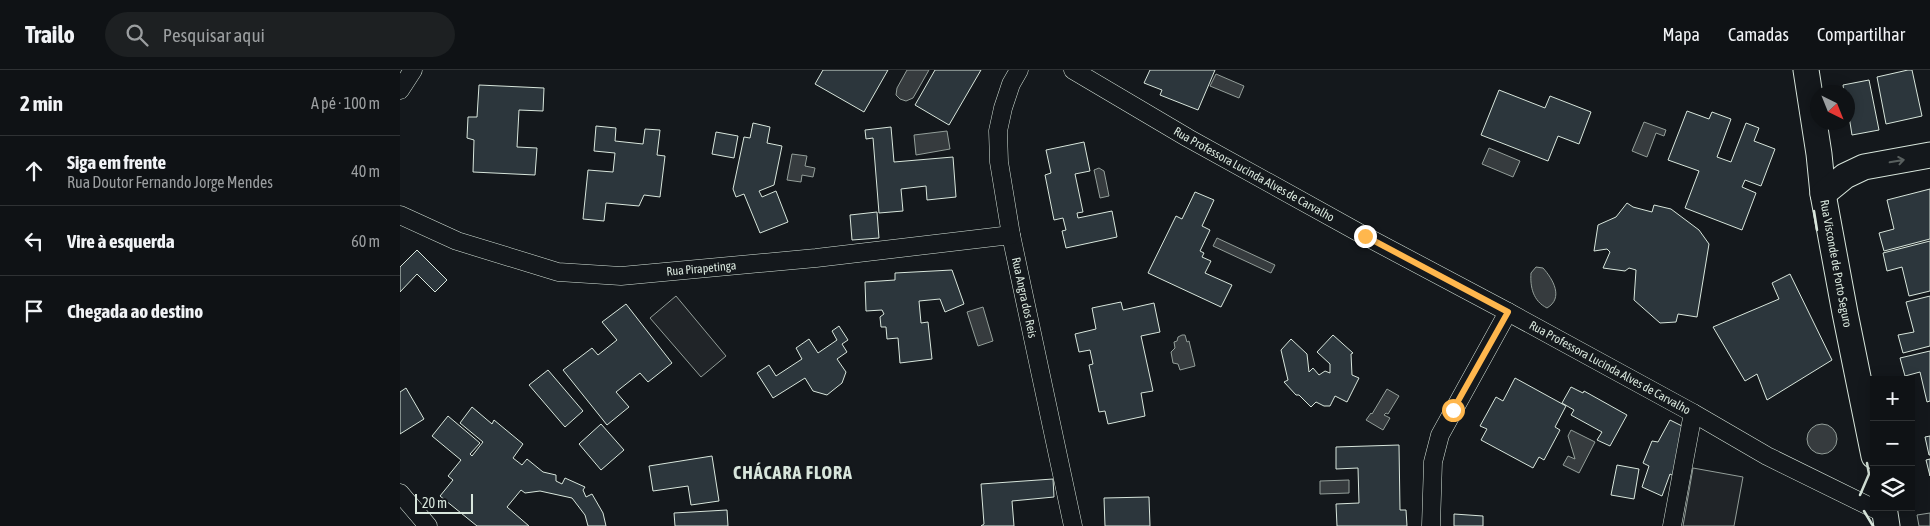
<!DOCTYPE html>
<html lang="pt">
<head>
<meta charset="utf-8">
<style>
	body { margin:0; font-family:"Asap Condensed",sans-serif; background:#1d2022; color:#f1f3f6 }
	.controls { position:absolute; right:15px; bottom:15px; display:grid; overflow:hidden; border-radius:0px; box-shadow:0 2px 12px #0003 }
	.controls button { width:45px; height:45px; display:grid; place-items:center; padding:0; border:0; border-bottom:1px solid #2f3234; background:#0f1215; color:#f1f3f6; font:25px sans-serif }
	.compass { position:absolute; left:1410px; top:15px; width:45px; height:45px; border-radius:50%; background:#0f1215; box-shadow:0 2px 12px #0003; rotate:137deg }
	.scale { position:absolute; left:15px; bottom:12px; width:58px; box-sizing:border-box; padding-left:5px; border:2px solid #d8e6dc; border-top:0; font-size:14px; line-height:18px; white-space:nowrap; color:#d8e6dc; -webkit-text-stroke:4px #14181c; paint-order:stroke }
	.stop { position:absolute; width:15px; height:15px; margin:-11px; border:4px solid #ffb74d; border-radius:50%; background:#fff }
	.stop.end { background:#ffb74d; border-color:#fff; box-shadow:0 1px 5px #0008 }
	.list { margin:0; padding:0; list-style:none }
	h2 { display:flex; justify-content:space-between; align-items:center; height:65px; margin:0; padding:0 20px; font-size:21px }
	h2 small { font-size:16px; font-weight:400; color:#9b9ea0 }
	.list li { display:grid; grid-template-columns:32px 1fr auto; gap:15px; align-items:center; box-sizing:border-box; height:70px; padding:0 20px; border-top:1px solid #2f3234 }
	.list b { display:block; font-size:19px; white-space:nowrap }
	.list p { margin:0; font-size:16px; white-space:nowrap; color:#9b9ea0 }
	.list em { font-size:16px; font-style:normal; color:#9b9ea0 }
	.icon { flex:none; width:28px; height:28px; fill:none; stroke:currentColor; stroke-width:2; stroke-linecap:round; stroke-linejoin:round }
	.map { position:relative; flex:none; width:1530px; height:456px; overflow:hidden }
	header { display:flex; align-items:center; gap:30px; box-sizing:border-box; height:70px; padding:0 25px; background:#0f1215; border-bottom:1px solid #2f3234 }
	header strong { font-size:24px }
	nav { display:flex; gap:28px; margin-inline-start:auto; font-size:18px }
	.search { width:350px; height:45px; background:#1d2022; display:flex; align-items:center; gap:12px; box-sizing:border-box; padding:0 18px; border-radius:28px; color:#9b9ea0; font-size:19px }
	main { display:flex }
	aside { flex:1; background:#0f1215 }
	.map>svg:first-child { display:block }
	.green { fill:#202428; stroke:#939e99 }
	.water { fill:#363b3e; stroke:#939e99 }
	.building { fill:#2c363c; stroke:#d8e6dc }
	.lines { fill:none; stroke-linecap:round; stroke-linejoin:round }
	.street-casing { stroke:#d8e6dc; stroke-width:19 }
	.secondary-casing { stroke:#d8e6dc; stroke-width:27 }
	.street { stroke:#14181c; stroke-width:18 }
	.secondary { stroke:#14181c; stroke-width:25 }
	.wall { stroke:#d8e6dc; stroke-width:2.5 }
	.oneway { stroke:#59605f }
	.route { stroke:#ffb74d; stroke-width:6 }
	.labels { text-anchor:middle; stroke-width:4; stroke-linejoin:round; paint-order:stroke }
	.street-label { font-size:12px; fill:#d8e6dc; stroke:#14181c }
	.district-label { font-size:18px; font-weight:bold; letter-spacing:1px; fill:#d8e6dc; stroke:#14181c }
</style>
</head>
<body>
<header>
<strong>Trailo</strong>
<div class="search"><svg class="icon" aria-label="search" viewBox="0 0 24 24"><circle cx="10" cy="10" r="6"/><path d="M15 15l6 6"/></svg>Pesquisar aqui</div>
<nav><a>Mapa</a><a>Camadas</a><a>Compartilhar</a></nav>
</header>
<main>
<aside>
<h2>2 min<small>A pé · 100 m</small></h2>
<ul class="list">
<li><svg class="icon" aria-label="ahead" viewBox="0 0 24 24"><path d="M12 20V5M6 11l6-6 6 6"/></svg><div><b>Siga em frente</b><p>Rua Doutor Fernando Jorge Mendes</p></div><em>40 m</em></li>
<li><svg class="icon" aria-label="left" viewBox="0 0 24 24"><path d="M17 20v-9H6M10 6l-5 5 5 5"/></svg><div><b>Vire à esquerda</b></div><em>60 m</em></li>
<li><svg class="icon" aria-label="arrive" viewBox="0 0 24 24"><path d="M6 21V4h12l-3 4 3 4H6"/></svg><div><b>Chegada ao destino</b></div></li>
</ul>
</aside>
<div class="map">
<svg width="1530" height="456" viewBox="0 0 1530 456">
	<rect width="100%" height="100%" fill="#14181c"/>
	<g class="green">
		<polygon points="276,226 326,286 301,307 250,248"/>
		<polygon points="1293,398 1343,407 1334,456 1283,456"/>
		<polygon points="1530,443 1530,456 1519,456 1517,445"/>
	</g>
	<g class="water">
		<polygon points="507,0 529,0 513,28 506,31 500,29 496,25 497,18"/>
		<polygon points="816,4 844,16 839,28 810,16"/>
		<polygon points="1244,52 1266,60 1264,66 1256,63 1247,87 1232,81"/>
		<polygon points="547,61 550,79 516,85 514,65"/>
		<polygon points="1089,78 1120,91 1113,107 1082,94"/>
		<polygon points="392,84 407,86 405,96 415,98 413,107 402,105 401,112 387,110"/>
		<polygon points="699,98 704,101 709,126 700,128 694,100"/>
		<polygon points="817,168 875,195 871,203 813,176"/>
		<path d="M 1136,197 L 1143,198 C 1153,209 1164,228 1147,238 C 1133,231 1130,217 1131,203 Z"/>
		<polygon points="583,237 593,271 578,276 567,242"/>
		<polygon points="782,265 785,265 787,272 789,271 795,296 780,300 778,294 773,293 771,282 775,278 774,272 777,271 778,267"/>
		<polygon points="987,319 999,326 988,344 986,343 984,345 990,348 983,360 966,350 971,343 972,344"/>
		<circle cx="1422" cy="369" r="15"/>
		<polygon points="1171,360 1195,372 1179,403 1163,395 1168,386 1175,389 1168,366"/>
		<polygon points="949,410 949,423 920,424 920,411"/>
	</g>
	<g class="building">
		<polygon points="423,0 488,0 464,42 415,14"/>
		<polygon points="535,0 581,0 549,55 515,35"/>
		<polygon points="750,0 815,0 798,40 760,25 762,20 744,13"/>
		<polygon points="1508,0 1512,0 1522,46 1486,54 1477,7"/>
		<polygon points="1469,10 1479,60 1452,65 1448,40 1448,22 1444,22 1443,15"/>
		<polygon points="79,15 144,18 143,41 119,40 117,77 137,78 135,105 73,102 74,70 67,68 68,47 77,47"/>
		<polygon points="1099,20 1145,38 1150,26 1191,42 1179,74 1158,66 1148,91 1081,65"/>
		<polygon points="1287,41 1309,49 1312,42 1331,49 1317,87 1331,92 1346,53 1359,58 1354,71 1375,79 1361,116 1345,110 1342,117 1356,123 1342,160 1285,138 1299,101 1268,90"/>
		<polygon points="353,53 370,57 367,73 382,76 374,115 359,121 362,127 376,121 388,152 360,163 344,124 336,127 333,119 344,67 350,68"/>
		<polygon points="196,56 216,58 215,71 243,74 245,59 260,60 257,85 265,86 260,127 244,125 239,136 206,133 204,151 183,149 188,100 213,102 215,83 194,81"/>
		<polygon points="491,57 494,92 553,87 556,127 527,130 526,116 501,119 503,141 479,143 473,68 466,69 465,60"/>
		<polygon points="316,62 338,66 334,88 312,84"/>
		<polygon points="684,72 690,101 675,104 683,142 677,143 678,148 712,141 717,167 666,178 662,161 666,160 663,148 654,150 645,105 651,103 646,80"/>
		<polygon points="1530,119 1530,169 1484,181 1479,163 1494,159 1487,130"/>
		<polygon points="795,122 814,130 802,156 810,160 800,181 804,183 802,187 811,191 805,203 832,215 821,237 748,203 776,146 782,149"/>
		<polygon points="1227,133 1233,137 1252,142 1254,135 1271,139 1299,160 1309,174 1297,247 1278,244 1276,252 1260,253 1234,230 1236,200 1229,198 1225,201 1203,198 1210,182 1207,179 1194,181 1198,155 1216,147"/>
		<polygon points="477,142 479,168 452,170 450,145"/>
		<polygon points="1530,171 1530,221 1509,226 1502,197 1487,201 1483,183"/>
		<polygon points="17,180 47,210 35,222 17,204 0,222 0,197"/>
		<polygon points="552,200 564,234 545,242 540,229 519,231 521,253 528,252 532,289 500,293 498,268 487,269 486,257 481,257 480,247 484,244 482,240 466,241 465,212 495,210 495,203"/>
		<polygon points="1390,204 1432,290 1367,330 1357,304 1345,311 1313,257 1379,229 1372,213"/>
		<polygon points="1530,226 1530,276 1503,283 1498,265 1514,262 1506,232"/>
		<polygon points="721,232 723,240 754,233 760,262 741,266 753,321 741,323 745,346 708,354 705,341 699,342 689,295 693,294 690,280 679,282 675,264 696,259 692,238"/>
		<polygon points="226,234 272,293 248,312 240,303 216,322 229,337 207,355 163,300 192,278 198,285 217,270 202,252"/>
		<polygon points="439,256 448,270 442,274 447,282 437,289 446,302 442,313 427,325 413,321 405,308 373,328 357,303 369,295 376,306 402,289 396,278 409,269 418,283 437,270 432,261"/>
		<polygon points="933,265 953,283 951,284 952,305 959,308 947,332 935,326 930,336 924,336 916,332 911,337 899,325 896,325 884,312 888,310 881,280 891,269 907,284 909,302 913,298 919,305 925,301 930,303 930,294 917,282"/>
		<polygon points="1530,281 1530,331 1527,332 1520,302 1505,306 1500,288"/>
		<polygon points="148,300 183,341 165,357 129,315"/>
		<polygon points="1115,308 1166,336 1155,357 1160,360 1144,390 1139,387 1133,398 1081,370 1087,359 1080,356 1096,327 1103,331"/>
		<polygon points="1171,317 1183,323 1184,321 1227,345 1210,376 1197,370 1202,362 1171,345 1174,340 1162,333"/>
		<polygon points="6,318 24,349 0,364 0,322"/>
		<polygon points="72,337 92,354 94,350 123,374 113,388 122,395 127,389 143,402 156,405 156,411 162,414 165,408 185,417 183,420 186,427 192,424 203,443 206,456 188,456 185,445 172,428 140,421 125,423 121,420 107,437 129,456 77,456 40,426 53,410 48,406 61,390 32,366 48,346 80,373 70,384 72,386 83,372 60,353"/>
		<polygon points="1270,350 1288,359 1276,407 1270,404 1262,426 1242,417 1249,396 1243,393 1252,371 1258,372"/>
		<polygon points="201,354 224,380 201,400 179,374"/>
		<polygon points="1530,366 1530,385 1529,385 1525,367"/>
		<polygon points="999,375 1000,440 1006,440 1007,456 937,456 936,434 959,433 958,398 936,399 936,377"/>
		<polygon points="312,386 319,431 291,435 288,416 253,421 249,396"/>
		<polygon points="1530,389 1530,406 1526,390"/>
		<polygon points="1217,395 1239,399 1234,429 1211,425"/>
		<polygon points="653,409 654,427 612,431 614,456 581,456 584,454 581,414"/>
		<polygon points="749,427 750,456 705,456 704,428"/>
		<polygon points="327,440 328,456 275,456 274,443"/>
		<polygon points="1054,444 1083,446 1083,456 1054,456"/>
	</g>
	<g class="lines">
		<g class="street-casing">
			<g id="street">
				<path id="s1" d="M 619,0 L 611,14 L 603,38 L 598,61 L 599,92 L 611,165 L 673,456"/>
				<path id="s2" d="M 673,0 L 788,68 L 965,166 L 1108,242 L 1293,343 L 1367,386 L 1485,444"/>
				<polyline points="0,20 13,0"/>
				<path id="s3" d="M 0,145 L 57,171 L 158,202 L 221,206 L 416,188 L 611,165"/>
				<polyline points="0,423 28,456"/>
				<polyline points="1031,456 1033,392 1040,365 1108,242"/>
				<polyline points="1272,456 1293,343"/>
			</g>
		</g>
		<g class="secondary-casing">
			<g id="secondary">
				<path id="s4" d="M 1406,0 L 1419,84 L 1423,124 L 1445,243 L 1474,386"/>
				<polyline points="1423,124 1445,106 1464,97 1530,85"/>
				<polyline points="1484,437 1487,456"/>
			</g>
		</g>
		<use href="#street" class="street"/>
		<use href="#secondary" class="secondary"/>
		<g class="wall">
			<polyline points="1414,141 1417,160"/>
			<polyline points="1460,425 1469,404 1467,393"/>
			<polyline points="1464,441 1473,456"/>
		</g>
	</g>
	<defs><path id="oneway-shaft" d="M-6 0H5M1.5-3L5.5 0L1.5 3" fill="none" stroke-width="1.6" stroke-linecap="round" stroke-linejoin="round" transform="scale(1.25)"/></defs>
	<use class="oneway" href="#oneway-shaft" transform="translate(1497 91) rotate(-10)"/>
	<g class="lines">
		<polyline class="route" points="965,166 1108,242 1053,340"/>
	</g>
	<g class="labels">
		<g class="street-label">
			<text dy="4" stroke="none"><textPath href="#s2" startOffset="209">Rua Professora Lucinda Alves de Carvalho</textPath></text>
			<text dy="4" stroke="none"><textPath href="#s4" startOffset="196">Rua Visconde de Porto Seguro</textPath></text>
			<text dy="4" stroke="none"><textPath href="#s3" startOffset="312">Rua Pirapetinga</textPath></text>
			<text dy="4" stroke="none"><textPath href="#s1" startOffset="234">Rua Angra dos Reis</textPath></text>
			<text dy="4" stroke="none"><textPath href="#s2" startOffset="614">Rua Professora Lucinda Alves de Carvalho</textPath></text>
		</g>
		<g class="district-label">
			<text x="393" y="409">CHÁCARA FLORA</text>
		</g>
	</g>
</svg>
<div class="controls">
<button>+</button>
<button>−</button>
<button><svg class="icon" aria-label="layers" viewBox="0 0 24 24"><path d="M12 4l9 5-9 5-9-5zM3 14l9 5 9-5"/></svg></button>
</div>
<svg class="compass" viewBox="-18 -18 36 36"><path d="M0-13l5 13h-10z" fill="#e53935"/><path d="M0 13l5-13h-10z" fill="#9b9ea0"/></svg>
<div class="scale">20 m</div>
<div class="stop" style="left:1053px;top:340px"></div>
<div class="stop end" style="left:965px;top:166px"></div>
</div>
</main>
</body>
</html>
